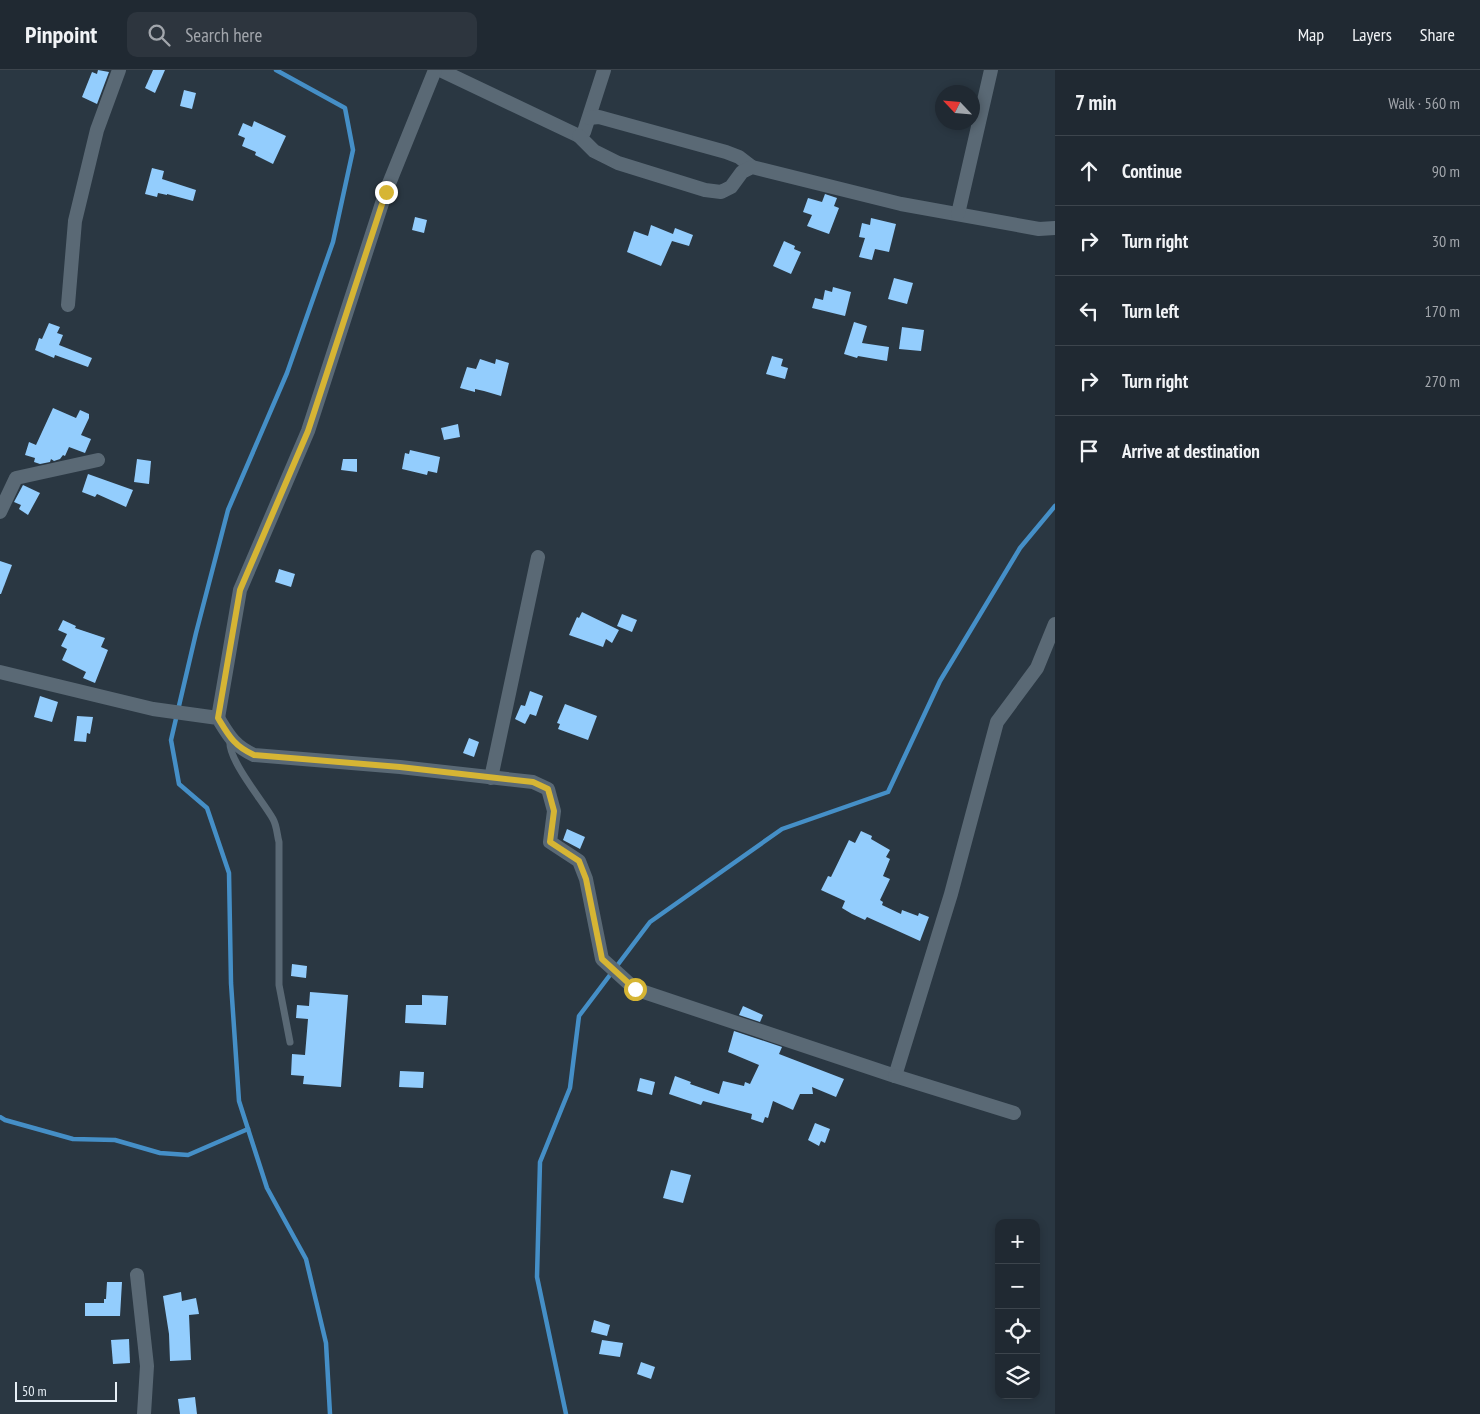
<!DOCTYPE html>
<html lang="en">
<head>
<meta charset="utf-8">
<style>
	body { margin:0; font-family:"PT Sans Narrow",sans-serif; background:#2d353e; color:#f1f3f6 }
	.controls { position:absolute; right:15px; bottom:15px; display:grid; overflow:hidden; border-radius:10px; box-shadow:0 2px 8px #0003 }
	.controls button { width:45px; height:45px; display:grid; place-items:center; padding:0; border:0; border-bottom:1px solid #3d454d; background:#202932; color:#f1f3f6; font:25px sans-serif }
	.compass { position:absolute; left:935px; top:15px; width:45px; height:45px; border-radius:50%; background:#202932; box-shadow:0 2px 8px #0003; rotate:296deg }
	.scale { position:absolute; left:15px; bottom:12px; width:102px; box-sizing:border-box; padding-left:5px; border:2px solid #e7eff6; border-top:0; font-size:14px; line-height:18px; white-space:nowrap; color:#e7eff6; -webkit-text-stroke:4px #2a3742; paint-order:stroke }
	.stop { position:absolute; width:15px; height:15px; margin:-11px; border:4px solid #d6b534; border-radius:50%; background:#fff }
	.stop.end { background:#d6b534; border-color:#fff; box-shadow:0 1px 5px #0008 }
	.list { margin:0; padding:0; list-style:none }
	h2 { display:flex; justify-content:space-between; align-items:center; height:65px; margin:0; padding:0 20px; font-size:21px }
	h2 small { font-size:16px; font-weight:400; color:#a2a6ac }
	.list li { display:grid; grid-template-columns:32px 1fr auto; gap:15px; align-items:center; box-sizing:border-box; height:70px; padding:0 20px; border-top:1px solid #3d454d }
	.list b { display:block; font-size:19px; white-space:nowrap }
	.list em { font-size:16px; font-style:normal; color:#a2a6ac }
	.icon { flex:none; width:28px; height:28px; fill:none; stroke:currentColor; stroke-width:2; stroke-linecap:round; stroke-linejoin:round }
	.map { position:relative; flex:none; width:1055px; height:1344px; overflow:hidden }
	header { display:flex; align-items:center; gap:30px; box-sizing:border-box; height:70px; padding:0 25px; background:#202932; border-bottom:1px solid #3d454d }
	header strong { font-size:24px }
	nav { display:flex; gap:28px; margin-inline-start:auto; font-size:18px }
	.search { width:350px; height:45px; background:#2d353e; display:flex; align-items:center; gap:12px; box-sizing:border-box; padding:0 18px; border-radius:10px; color:#a2a6ac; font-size:19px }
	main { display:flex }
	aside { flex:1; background:#202932 }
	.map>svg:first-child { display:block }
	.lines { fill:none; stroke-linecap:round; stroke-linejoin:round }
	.stream { stroke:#458fc7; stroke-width:4.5 }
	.building { fill:#93cdfd }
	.service { stroke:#5a6975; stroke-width:7 }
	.minor { stroke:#5a6975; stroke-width:14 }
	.route { stroke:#d6b534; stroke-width:6 }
</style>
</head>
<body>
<header>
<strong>Pinpoint</strong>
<div class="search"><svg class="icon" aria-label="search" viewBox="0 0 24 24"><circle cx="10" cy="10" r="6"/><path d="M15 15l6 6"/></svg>Search here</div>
<nav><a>Map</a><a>Layers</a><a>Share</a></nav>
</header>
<main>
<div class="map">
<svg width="1055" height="1344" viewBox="0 0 1055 1344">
	<rect width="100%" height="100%" fill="#2a3742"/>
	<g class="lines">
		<g class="stream">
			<polyline points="276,0 345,38 353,80 333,172 287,303 228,440 196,563 171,670 179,714 207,738 229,803 231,913 239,1031 267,1118 306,1189 326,1273 330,1344"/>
			<polyline points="0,1047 5,1050 73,1069 115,1070 160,1083 188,1085 248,1059"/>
			<polyline points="566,1344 537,1207 540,1092 570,1018 579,946 650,852 782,759 888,722 940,611 1020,478 1055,436"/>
		</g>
	</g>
	<g class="building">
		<polygon points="98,0 109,2 97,34 82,27 92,2 97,4"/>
		<polygon points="153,0 165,0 155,23 145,18"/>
		<polygon points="184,20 196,23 192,39 180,36"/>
		<polygon points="254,51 286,66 273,94 255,85 256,82 242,76 245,68 238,65 243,53 252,57"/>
		<polygon points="152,98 164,101 162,109 196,120 193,131 167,124 167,125 158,123 157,127 145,124"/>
		<polygon points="825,124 837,128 834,136 839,138 829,164 807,156 812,145 803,142 808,128 822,132"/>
		<polygon points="415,147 427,150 424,163 412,160"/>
		<polygon points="871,148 896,154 889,182 875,179 872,190 859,187 865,168 859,167 862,153 870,155"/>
		<polygon points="651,155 673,164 675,158 693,165 689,176 672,171 661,196 627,182 634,161 648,166"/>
		<polygon points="784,171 795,176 794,179 801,182 791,204 773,196"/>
		<polygon points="894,208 913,213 907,234 888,229"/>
		<polygon points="833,217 851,222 845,246 812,238 815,228 823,230 825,220 832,222"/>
		<polygon points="854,252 867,256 862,273 889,277 887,291 858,286 857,288 844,284"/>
		<polygon points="49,253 60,257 57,263 63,265 59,275 92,288 88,297 55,285 54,288 35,280 39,268 42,269"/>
		<polygon points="902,257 924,260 921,281 899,279"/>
		<polygon points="772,286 783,289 781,296 788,298 785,309 766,304"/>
		<polygon points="480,289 495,294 496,289 509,293 501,326 484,321 475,319 475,322 460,318 467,297 476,299"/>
		<polygon points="53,338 76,348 80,340 89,344 89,348 81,365 91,369 85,383 69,377 65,386 63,385 60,389 54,391 51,389 50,392 40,394 34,392 35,388 25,385 29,372 36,375"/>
		<polygon points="458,354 460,367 444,370 441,358"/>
		<polygon points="410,380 440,387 437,403 428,401 427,405 402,399 405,383 409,384"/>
		<polygon points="137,389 151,391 149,414 134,412"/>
		<polygon points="343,389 357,389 357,402 341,400"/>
		<polygon points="88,404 133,420 126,437 97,424 95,427 82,422"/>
		<polygon points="23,415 40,423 28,445 19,439 21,435 14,432"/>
		<polygon points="0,491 12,495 1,524 0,524"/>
		<polygon points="279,499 295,504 291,517 275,512"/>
		<polygon points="582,542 619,560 612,573 606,569 603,577 569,565 577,547 579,548"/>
		<polygon points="622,544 637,550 632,562 617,556"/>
		<polygon points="63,550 76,556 75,558 105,568 101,577 108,580 95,613 83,608 86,602 62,590 67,579 61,576 67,564 58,560"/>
		<polygon points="530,621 543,626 536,646 530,644 525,654 515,649 521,635 525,636"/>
		<polygon points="40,626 58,632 52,652 34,647"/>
		<polygon points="565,634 597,646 588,670 558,659 560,654 557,653"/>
		<polygon points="77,646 93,647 90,664 87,663 86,672 74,671"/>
		<polygon points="469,668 479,672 474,687 463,683"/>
		<polygon points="567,759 585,767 580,779 563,770"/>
		<polygon points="861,761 872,766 871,769 890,780 886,787 890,789 883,806 890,809 880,830 883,832 882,835 901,844 902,840 918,846 919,843 929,847 920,871 867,847 865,850 852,844 842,838 845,831 821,820 828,806 831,807 849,770 855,773"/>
		<polygon points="292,894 307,896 306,908 291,906"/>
		<polygon points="310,922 348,925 341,1017 303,1014 304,1006 291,1005 292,984 305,985 308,949 296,948 297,935 309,936"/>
		<polygon points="422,925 448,926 446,955 405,953 406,935 422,935"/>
		<polygon points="743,936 763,945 760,952 739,945"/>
		<polygon points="734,961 782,977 779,984 844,1009 836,1027 812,1017 813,1024 800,1024 793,1040 773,1031 768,1048 765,1047 763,1053 751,1049 752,1044 703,1031 701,1035 669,1024 675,1006 691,1012 690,1014 719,1024 723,1011 744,1016 745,1012 750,1014 759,995 728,982"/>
		<polygon points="400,1001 424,1002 423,1018 399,1017"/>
		<polygon points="640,1008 655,1012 652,1025 637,1021"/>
		<polygon points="815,1053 830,1059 825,1073 821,1071 819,1076 808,1070"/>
		<polygon points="671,1100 691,1105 683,1133 663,1128"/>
		<polygon points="107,1212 122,1212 120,1246 85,1246 85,1233 104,1233 104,1229 106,1229"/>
		<polygon points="181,1222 182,1231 196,1228 199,1244 189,1245 191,1290 170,1291 169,1264 163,1226"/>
		<polygon points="594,1250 610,1255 607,1266 591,1262"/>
		<polygon points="129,1269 130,1293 113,1294 111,1270"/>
		<polygon points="602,1270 623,1273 620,1287 599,1284"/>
		<polygon points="641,1292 655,1297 651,1309 637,1304"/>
		<polygon points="195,1327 197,1344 180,1344 178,1329"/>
	</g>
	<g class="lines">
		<path class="service" d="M 230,670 C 227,689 263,731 273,749 C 277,756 277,765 279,772 L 279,915 L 290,972"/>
		<g class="minor">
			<polyline points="440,0 579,66 584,62 604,0"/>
			<polyline points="589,48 599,47 726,82 739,87 752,97"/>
			<polyline points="579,66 594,81 618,93 705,120 721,122 731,117 742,102 752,97 901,134 1039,159 1055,158"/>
			<polyline points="958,144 991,0"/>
			<polyline points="68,235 75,151 97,60 119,0"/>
			<polyline points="0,442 16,408 98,390"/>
			<path d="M 0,602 L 153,639 L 218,648 C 229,666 234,676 254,685 L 400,697 L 533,712 L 548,719 L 554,741 L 550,772 L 579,791 L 586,809 L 602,889 L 635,919 L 895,1006 L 951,824 L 997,652 L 1037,598 L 1055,554"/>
			<polyline points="218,648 240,520 308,361 386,121 435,0"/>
			<polyline points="491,708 538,487"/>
			<polyline points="895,1006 1014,1043"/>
			<polyline points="137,1205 147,1296 144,1344"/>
		</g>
	</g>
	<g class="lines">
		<path class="route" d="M 386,122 L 308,361 L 240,520 L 218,648 C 229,666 234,676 254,685 L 400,697 L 533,712 L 548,719 L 554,741 L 550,772 L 579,791 L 586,809 L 602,889 L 635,919"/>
	</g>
</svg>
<div class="controls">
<button>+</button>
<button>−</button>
<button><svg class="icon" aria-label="locate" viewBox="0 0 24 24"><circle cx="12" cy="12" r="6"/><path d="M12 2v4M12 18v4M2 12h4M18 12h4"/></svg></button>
<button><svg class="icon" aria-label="layers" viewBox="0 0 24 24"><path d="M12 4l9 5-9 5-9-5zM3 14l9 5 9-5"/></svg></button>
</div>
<svg class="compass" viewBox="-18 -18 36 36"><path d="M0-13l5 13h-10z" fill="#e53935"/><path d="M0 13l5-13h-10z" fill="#a2a6ac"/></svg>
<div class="scale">50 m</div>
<div class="stop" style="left:635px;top:919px"></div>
<div class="stop end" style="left:386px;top:122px"></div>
</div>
<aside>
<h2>7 min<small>Walk · 560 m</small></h2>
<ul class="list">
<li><svg class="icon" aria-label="ahead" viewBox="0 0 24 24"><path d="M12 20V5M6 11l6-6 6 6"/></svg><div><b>Continue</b></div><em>90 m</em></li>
<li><svg class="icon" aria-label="right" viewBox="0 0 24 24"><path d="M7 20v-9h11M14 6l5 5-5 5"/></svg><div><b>Turn right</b></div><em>30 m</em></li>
<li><svg class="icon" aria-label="left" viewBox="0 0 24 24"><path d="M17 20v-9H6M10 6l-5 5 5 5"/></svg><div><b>Turn left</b></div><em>170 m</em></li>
<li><svg class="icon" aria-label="right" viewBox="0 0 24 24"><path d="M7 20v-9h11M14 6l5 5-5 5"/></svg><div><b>Turn right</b></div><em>270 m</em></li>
<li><svg class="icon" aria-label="arrive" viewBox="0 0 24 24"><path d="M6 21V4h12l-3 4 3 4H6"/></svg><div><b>Arrive at destination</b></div></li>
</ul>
</aside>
</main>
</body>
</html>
